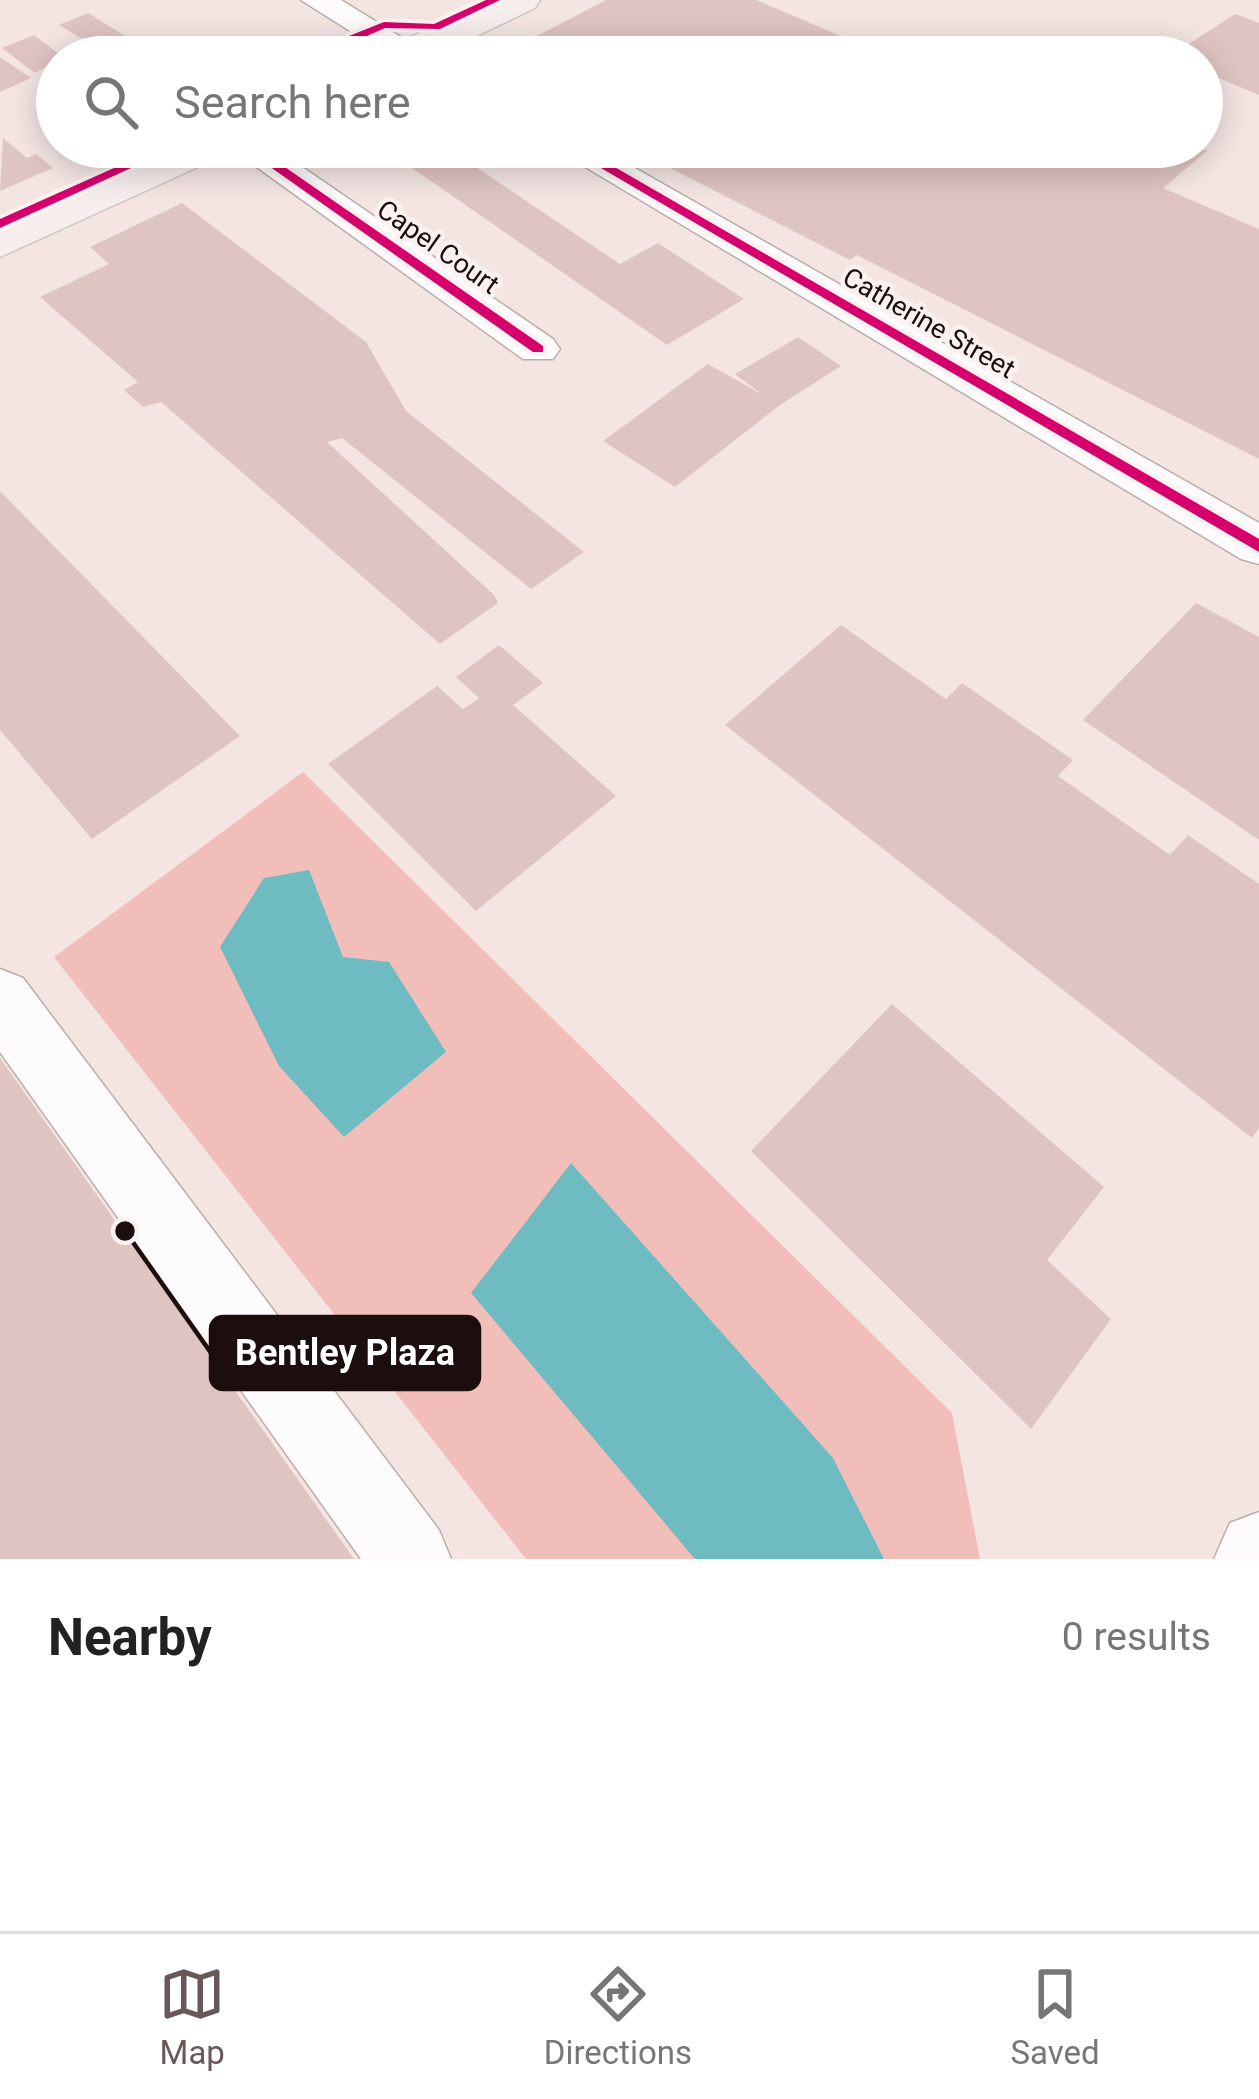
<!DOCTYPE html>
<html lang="en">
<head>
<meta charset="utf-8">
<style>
	body { margin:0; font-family:Roboto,sans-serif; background:#f2f2f2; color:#222 }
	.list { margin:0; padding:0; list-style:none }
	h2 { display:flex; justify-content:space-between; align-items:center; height:156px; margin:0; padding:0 48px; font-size:51px }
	h2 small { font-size:39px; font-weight:400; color:#767676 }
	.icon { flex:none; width:66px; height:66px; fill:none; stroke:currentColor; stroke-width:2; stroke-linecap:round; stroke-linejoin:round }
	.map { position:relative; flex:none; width:1259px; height:1559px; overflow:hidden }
	.search { position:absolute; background:#fff; box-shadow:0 6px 30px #0003; left:36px; right:36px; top:36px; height:132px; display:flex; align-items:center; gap:30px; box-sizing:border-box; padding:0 42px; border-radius:66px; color:#767676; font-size:45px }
	.sheet { height:372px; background:#fff }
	nav { display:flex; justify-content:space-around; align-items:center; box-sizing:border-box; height:168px; border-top:3px solid #e0e0e0; background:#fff; font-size:33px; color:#767676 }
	nav a { display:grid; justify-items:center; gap:6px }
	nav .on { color:#685958 }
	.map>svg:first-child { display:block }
	.green { fill:#f2beba }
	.water { fill:#6ebbc1 }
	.building { fill:#dfc5c2 }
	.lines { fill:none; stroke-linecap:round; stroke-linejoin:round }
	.minor-casing { stroke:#bbadab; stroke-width:3 }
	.major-casing { stroke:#cec5c4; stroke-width:3 }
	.minor { fill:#fdfbfb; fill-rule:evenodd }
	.major { fill:#f6eeed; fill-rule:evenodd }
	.cycleway-casing { stroke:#faf2f1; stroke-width:8 }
	.cycleway { fill:#d6006c; fill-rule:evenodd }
	.labels { text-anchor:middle; stroke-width:9; stroke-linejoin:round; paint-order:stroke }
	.far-street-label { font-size:27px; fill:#1c0e0d; stroke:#faf2f1 }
	.leader { fill:none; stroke:#1c0e0d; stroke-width:4.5 }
	.callout-dot { fill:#1c0e0d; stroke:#faf2f1; stroke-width:4.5 }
	.callout { fill:#1c0e0d; stroke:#1c0e0d; stroke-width:4.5 }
	.callout-label { font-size:36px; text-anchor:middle; font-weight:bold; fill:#fff }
</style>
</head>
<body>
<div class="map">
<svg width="1259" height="1559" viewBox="0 0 1259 1559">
	<rect width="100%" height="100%" fill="#f4e5e3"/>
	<polygon class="green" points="303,772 952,1413 980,1559 526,1559 54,957"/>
	<g class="water">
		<polygon points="309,870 343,957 389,962 446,1052 344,1137 279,1066 220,947 264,878"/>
		<polygon points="571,1163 833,1458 884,1559 695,1559 471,1293"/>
	</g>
	<g class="building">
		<polygon points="606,0 756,0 890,57 457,57 490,40 510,50"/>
		<polygon points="88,13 125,36 97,48 59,25"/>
		<polygon points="1235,14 1259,23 1259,95 1202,71 1202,57 1169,57"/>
		<polygon points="34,35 63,57 35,73 2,48"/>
		<polygon points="0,57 31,78 0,92"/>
		<polygon points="3,138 27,158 36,154 53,168 0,191"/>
		<polygon points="382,147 446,147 620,264 658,243 744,299 667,345"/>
		<polygon points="629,147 1208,150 1163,188 1259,229 1259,459 857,255 850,260"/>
		<polygon points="182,203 366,342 406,411 584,552 531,589 342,438 327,442 494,595 498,603 440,644 161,402 143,407 124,390 138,382 40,297 109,264 90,247"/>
		<polygon points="798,337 841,366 780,405 675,487 603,441 708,364 763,395 735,374"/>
		<polygon points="0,491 240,736 92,839 0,730"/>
		<polygon points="1196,603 1259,637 1259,840 1083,720"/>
		<polygon points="841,625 946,699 962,683 1073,760 1058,776 1170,855 1188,835 1259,884 1259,1128 1252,1138 725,725"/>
		<polygon points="499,645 543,683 513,705 616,796 476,911 328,764 437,686 463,709 479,698 456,677"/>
		<polygon points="892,1004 1104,1187 1047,1260 1111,1319 1031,1429 751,1151"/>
		<polygon points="0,1058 354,1559 0,1559"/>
	</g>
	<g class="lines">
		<g class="minor-casing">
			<g id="minor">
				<polygon points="301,0 341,0 433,57 391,57"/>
				<polygon points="229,147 273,147 553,339 560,349 553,359 523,359"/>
				<polygon points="552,147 598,147 1259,523 1259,564 1241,559"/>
				<polygon points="0,969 23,978 439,1530 451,1559 361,1559 0,1052"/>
				<polygon points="1259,1512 1259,1559 1214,1559 1230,1523"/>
			</g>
		</g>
		<g class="major-casing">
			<g id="major">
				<polygon points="490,0 540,0 535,8 433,57 381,57 387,48"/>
				<polygon points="171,147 229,147 222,156 0,257 0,225"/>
			</g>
		</g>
		<use href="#minor" class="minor"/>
		<use href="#major" class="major"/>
		<g class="cycleway-casing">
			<g id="cycleway">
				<polygon points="486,0 500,0 440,29 385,28 360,39 366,47 363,57 353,57 355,47 348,38 349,36 384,22 434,24"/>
				<polygon points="161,147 177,147 0,228 0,219"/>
				<polygon points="242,147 256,147 543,346 543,352 533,352"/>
				<polygon points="565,147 580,147 1259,539 1259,552"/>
			</g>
		</g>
		<use href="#cycleway" class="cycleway"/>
	</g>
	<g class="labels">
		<g class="far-street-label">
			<text transform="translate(438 247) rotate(35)" y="9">Capel Court</text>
			<text transform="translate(929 323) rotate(30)" y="9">Catherine Street</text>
		</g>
	</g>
	<path class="leader" d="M125 1231L211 1353"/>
	<circle class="callout-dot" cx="125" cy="1231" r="12"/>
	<rect class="callout" x="211" y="1317" width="268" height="72" rx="12"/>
	<g class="callout-label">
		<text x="345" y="1365">Bentley Plaza</text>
	</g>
</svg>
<div class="search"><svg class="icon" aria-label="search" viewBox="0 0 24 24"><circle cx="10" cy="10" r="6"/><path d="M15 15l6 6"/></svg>Search here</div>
</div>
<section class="sheet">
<h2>Nearby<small>0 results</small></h2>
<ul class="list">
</ul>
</section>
<nav>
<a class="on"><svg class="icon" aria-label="map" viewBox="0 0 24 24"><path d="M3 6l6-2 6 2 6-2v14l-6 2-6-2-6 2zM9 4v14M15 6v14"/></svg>Map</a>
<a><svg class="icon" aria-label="directions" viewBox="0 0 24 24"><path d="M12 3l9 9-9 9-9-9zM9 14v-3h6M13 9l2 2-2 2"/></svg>Directions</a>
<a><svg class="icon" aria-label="saved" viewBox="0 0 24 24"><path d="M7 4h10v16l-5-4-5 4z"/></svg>Saved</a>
</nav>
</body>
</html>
